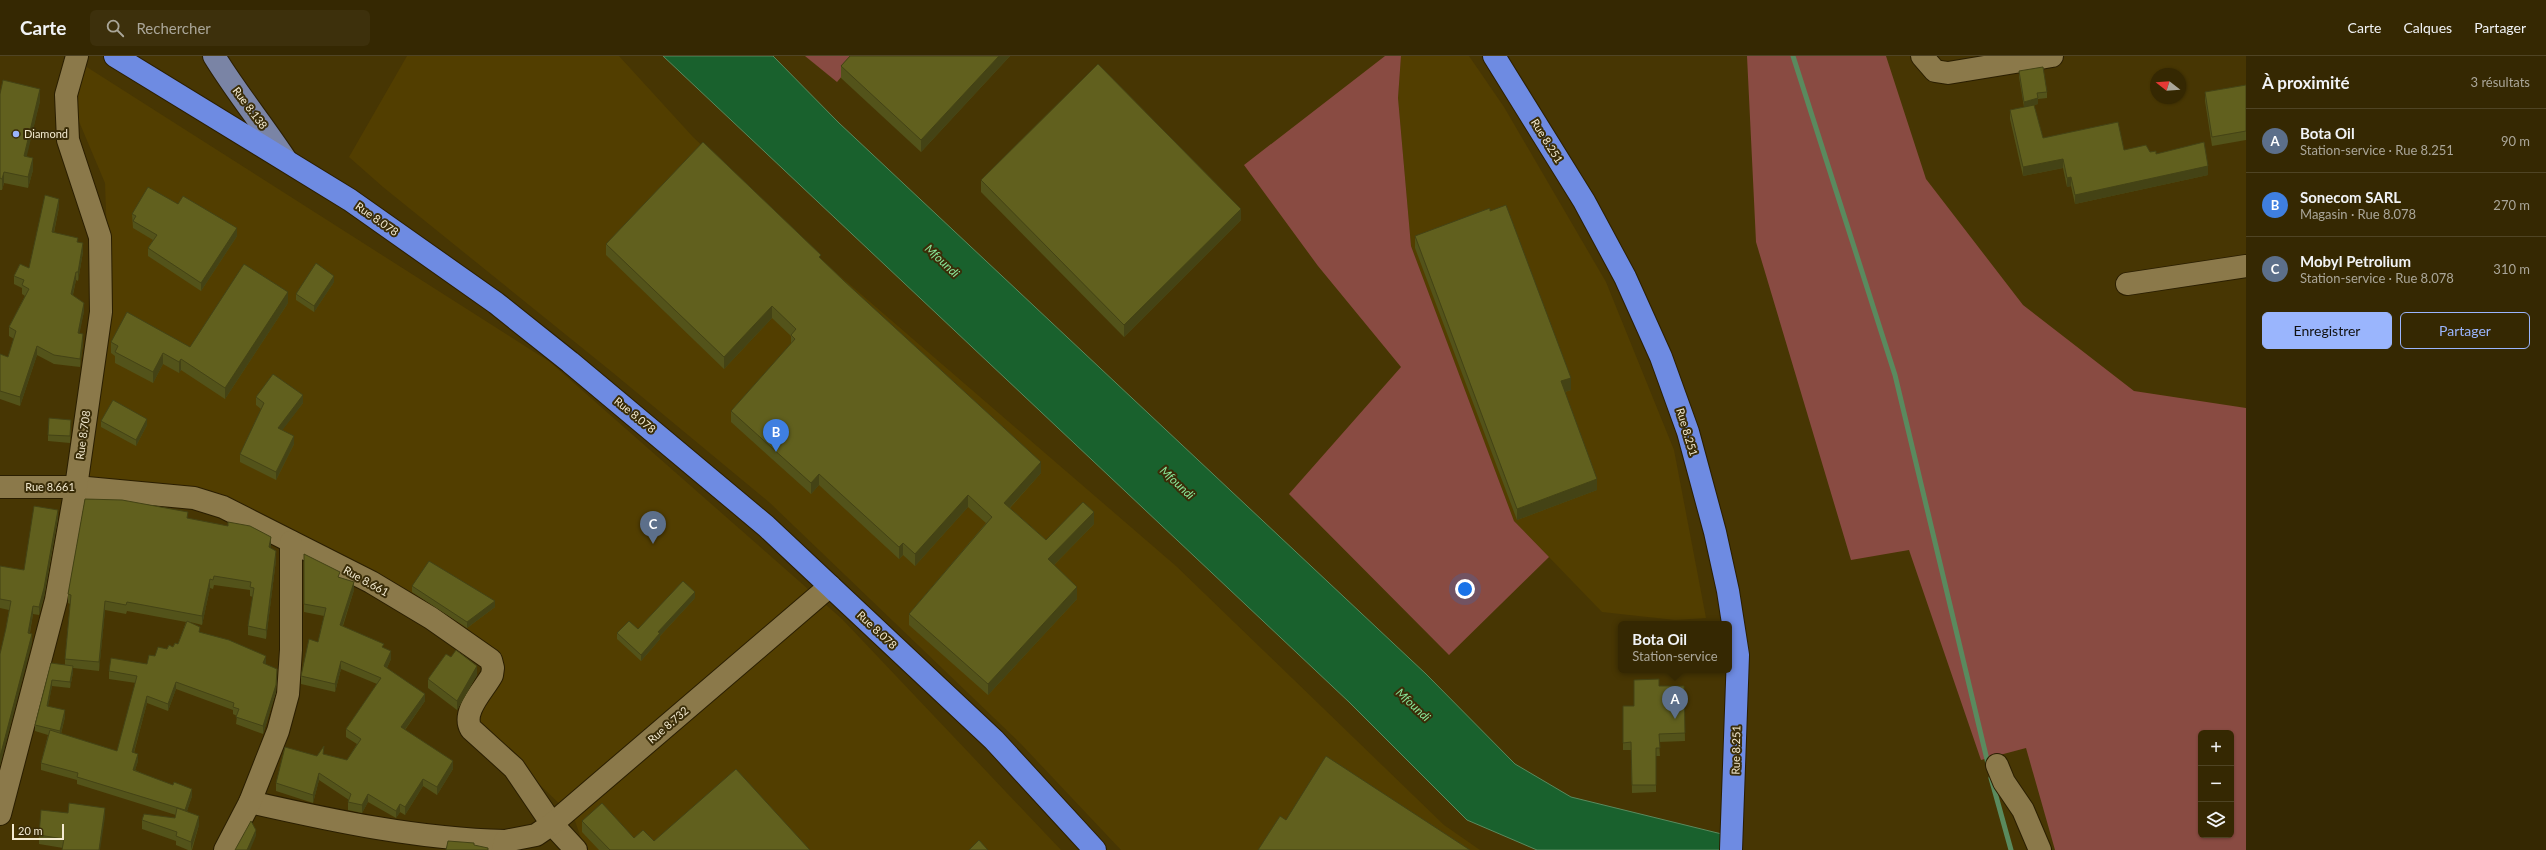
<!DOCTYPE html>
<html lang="fr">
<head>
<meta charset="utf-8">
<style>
	body { margin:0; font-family:Lato,sans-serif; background:#3d300c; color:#f1f3f6 }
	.controls { position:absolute; right:12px; bottom:12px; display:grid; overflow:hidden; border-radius:6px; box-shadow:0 1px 3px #0004 }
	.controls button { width:36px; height:36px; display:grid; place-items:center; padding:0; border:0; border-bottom:1px solid #4f4424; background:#352802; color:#f1f3f6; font:20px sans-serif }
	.compass { position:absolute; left:2150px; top:12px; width:36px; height:36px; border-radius:50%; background:#352802; box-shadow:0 1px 3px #0004; rotate:287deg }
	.scale { position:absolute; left:12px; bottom:10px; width:52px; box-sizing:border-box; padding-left:4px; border:2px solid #f3ead1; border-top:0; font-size:11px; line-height:14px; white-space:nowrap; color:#f3ead1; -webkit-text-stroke:3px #3a2d08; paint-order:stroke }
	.you { position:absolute; left:1465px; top:533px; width:14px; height:14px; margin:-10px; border:3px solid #fff; border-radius:50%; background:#1a73e8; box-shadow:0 0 0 6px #1a73e833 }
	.badge { display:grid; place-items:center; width:26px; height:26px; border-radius:50%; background:#9ab5fd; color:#fff; font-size:13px; font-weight:700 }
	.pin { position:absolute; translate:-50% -33px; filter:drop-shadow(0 1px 2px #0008) }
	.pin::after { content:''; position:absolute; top:21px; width:14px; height:12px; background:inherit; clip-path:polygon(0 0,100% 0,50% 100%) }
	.popup { position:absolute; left:1618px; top:565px; width:114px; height:52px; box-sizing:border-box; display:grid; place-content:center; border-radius:6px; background:#352802; filter:drop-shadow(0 1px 3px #0005); font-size:13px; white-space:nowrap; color:#aaa699 }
	.popup b { font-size:15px; color:#f1f3f6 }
	.popup::after { content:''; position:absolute; left:50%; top:100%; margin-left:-8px; border:8px solid transparent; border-top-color:#352802 }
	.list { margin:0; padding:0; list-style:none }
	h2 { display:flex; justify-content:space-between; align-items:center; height:52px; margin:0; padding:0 16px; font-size:17px }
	h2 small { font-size:13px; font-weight:400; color:#aaa699 }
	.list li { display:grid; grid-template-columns:26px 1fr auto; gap:12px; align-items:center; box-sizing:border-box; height:64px; padding:0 16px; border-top:1px solid #4f4424 }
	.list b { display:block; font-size:15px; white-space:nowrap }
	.list p { margin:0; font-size:13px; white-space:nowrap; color:#aaa699 }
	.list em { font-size:13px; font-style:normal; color:#aaa699 }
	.actions { display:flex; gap:8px; padding:12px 16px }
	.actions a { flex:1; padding:9px 0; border:1px solid #9ab5fd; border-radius:6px; text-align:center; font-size:14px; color:#9ab5fd }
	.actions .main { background:#9ab5fd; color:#111 }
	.icon { flex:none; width:22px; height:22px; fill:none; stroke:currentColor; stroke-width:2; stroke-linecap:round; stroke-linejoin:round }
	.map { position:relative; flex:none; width:2246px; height:794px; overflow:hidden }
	header { display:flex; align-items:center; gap:24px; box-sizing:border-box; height:56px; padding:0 20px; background:#352802; border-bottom:1px solid #4f4424 }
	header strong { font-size:19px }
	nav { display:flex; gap:22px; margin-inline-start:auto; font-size:14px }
	.search { width:280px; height:36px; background:#3d300c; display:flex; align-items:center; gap:10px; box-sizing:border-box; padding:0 14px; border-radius:6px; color:#aaa699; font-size:15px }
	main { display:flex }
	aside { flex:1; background:#352802 }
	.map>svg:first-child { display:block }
	.built { fill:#523e00 }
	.green { fill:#894b42; fill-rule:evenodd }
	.water { fill:#19612d; stroke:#5a8a5e }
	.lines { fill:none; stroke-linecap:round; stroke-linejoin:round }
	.stream { stroke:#5a8a5e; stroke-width:5 }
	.minor-casing { stroke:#2a1e00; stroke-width:24 }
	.major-casing { stroke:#2a1e00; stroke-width:24 }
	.highway-casing { stroke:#2a1e00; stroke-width:24 }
	.minor { stroke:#8b794a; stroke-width:22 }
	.major { stroke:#7a84a5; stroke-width:22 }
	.highway { stroke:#6e8be2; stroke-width:22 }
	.wall { fill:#53531a; fill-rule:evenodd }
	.shaded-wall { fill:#444315 }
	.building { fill:#61601e; stroke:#444315 }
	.poi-dot { fill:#9ab5fd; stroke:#3a2d08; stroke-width:1.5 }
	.labels { text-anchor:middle; stroke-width:4; stroke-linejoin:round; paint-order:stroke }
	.street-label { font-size:11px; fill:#f3ead1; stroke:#3a2d08 }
	.poi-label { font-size:11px; fill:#f3ead1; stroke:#3a2d08; text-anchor:start }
	.water-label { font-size:12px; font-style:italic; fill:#88e598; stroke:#3a2d08 }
</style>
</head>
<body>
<header>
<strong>Carte</strong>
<div class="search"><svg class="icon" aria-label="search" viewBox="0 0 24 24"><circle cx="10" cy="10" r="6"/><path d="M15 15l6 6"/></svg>Rechercher</div>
<nav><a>Carte</a><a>Calques</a><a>Partager</a></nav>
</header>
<main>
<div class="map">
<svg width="2246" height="794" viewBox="0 0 2246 794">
	<rect width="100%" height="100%" fill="#473603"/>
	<g class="built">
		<polygon points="407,0 619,0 693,81 833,214 1176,510 1444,769 1480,794 1121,794 1021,688 770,447 612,316 383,131 349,101"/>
		<polygon points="1401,0 1469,0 1504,51 1606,226 1674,394 1706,562 1675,564 1602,556 1514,465 1411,190 1398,42"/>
		<polygon points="82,8 550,306 842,563 1061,794 585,794 574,762 470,661 497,616 363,515 210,434 88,422 109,241 105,127 75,56"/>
	</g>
	<g class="green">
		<polygon points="805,0 859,0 837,26"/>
		<polygon points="1385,0 1401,0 1398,42 1411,190 1514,465 1549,501 1449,599 1289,438 1401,311 1318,210 1244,109"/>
		<path d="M 1747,0 L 1886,0 L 1926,123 L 2023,249 L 2134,335 L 2246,352 L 2246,794 L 2055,794 L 2026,692 L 1981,704 L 1909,494 L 1851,504 L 1756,186 ZM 2201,677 L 2231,677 L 2231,779 L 2201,779 Z"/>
	</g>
	<polygon class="water" points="663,0 773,0 839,67 1426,618 1515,708 1571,741 1734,781 1731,794 1537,794 1467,764 1349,646"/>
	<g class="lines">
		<g class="stream">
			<polyline points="1793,0 1895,319 1989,712"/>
			<polyline points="1991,722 2011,794"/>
		</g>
		<g class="minor-casing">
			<g id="minor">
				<polyline points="1922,0 1935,15 1948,17 2052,0"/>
				<polyline points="2127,228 2246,210"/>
				<path d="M 0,431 L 76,431 L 194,442 L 223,451 L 371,526 L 431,562 L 491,604 L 493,612 L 492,619 C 484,634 461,656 471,673 L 514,712 L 552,768 L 576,794"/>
				<polyline points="1997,709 2004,726 2023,754 2040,794"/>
				<path d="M 250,746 C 334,765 418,783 505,785"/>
				<polyline points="0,758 56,544 76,431 101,256 100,181 68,84 66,39 77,0"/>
				<polyline points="225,794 250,746 278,675 288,638 291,594 291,486"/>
				<polyline points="503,794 505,785 536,779 552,768 830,530"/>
			</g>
		</g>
		<g class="major-casing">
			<path id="major" d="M 214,0 C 236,36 263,69 286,104"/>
		</g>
		<g class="highway-casing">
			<g id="highway">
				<polyline points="115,0 350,144 496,247 570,306 766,470 994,684 1095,794"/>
				<polyline points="1494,0 1584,145 1625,221 1661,301 1688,376 1715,476 1728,535 1738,599 1731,794"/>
			</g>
		</g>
		<use href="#minor" class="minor"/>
		<use href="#major" class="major"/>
		<use href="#highway" class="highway"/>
	</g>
	<g class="wall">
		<polygon points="850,0 1010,0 921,96 841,22 841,10"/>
		<polygon points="2019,15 2047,36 2047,42 2038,43 2038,48 2034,49 2043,82 2124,94 2150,96 2156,98 2208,119 2075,148 2071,130 2067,131 2063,112 2023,120 2010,63 2010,54 2024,51 2019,21"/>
		<polygon points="2246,29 2246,84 2212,90 2205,45 2205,36"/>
		<polygon points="0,38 40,45 26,101 33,114 28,132 4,127 2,134 0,134"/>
		<polygon points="981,124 1241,164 1124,281 981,136"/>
		<polygon points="178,148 237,180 201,235 148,200 148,192 153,184 133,172 132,158"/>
		<polygon points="59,151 54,177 78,186 83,196 78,225 76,224 73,239 84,255 79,278 83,287 80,311 54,308 37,299 20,350 0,343 0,298 8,301 14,283 9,280 9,271 25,240 22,238 22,232 14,228 14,220 29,212"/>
		<polygon points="1415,180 1571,334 1565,336 1597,434 1517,464 1415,192"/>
		<polygon points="606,188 821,203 1041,417 1010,452 1046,484 1094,468 1054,509 1077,543 988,639 909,569 909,558 986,467 968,451 915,510 903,499 899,503 819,429 811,438 731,366 731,355 791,288 791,280 772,262 724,313 606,199"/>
		<polygon points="334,226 314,256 296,244 296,238"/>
		<polygon points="288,247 225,343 181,314 179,317 163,308 153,327 115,307 115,300 111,297 111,286 190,291"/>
		<polygon points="256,341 303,347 282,374 294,388 276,424 240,406 240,398 261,353 256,349"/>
		<polygon points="101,365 147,369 136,390 101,371"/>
		<polygon points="71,370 70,387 48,385 48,379"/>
		<polygon points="58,462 44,541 39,559 33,558 30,577 32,587 6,572 9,554 0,552 0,510 24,514"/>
		<path d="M 188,462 L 271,490 L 270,491 L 276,504 L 266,583 L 248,579 L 248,570 L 253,541 L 250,540 L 250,534 L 214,529 L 213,533 L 210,532 L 202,569 L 190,566 L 200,577 L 266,608 L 277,620 L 276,636 L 263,678 L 236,668 L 237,660 L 233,658 L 233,654 L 176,633 L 168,655 L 147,647 L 134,697 L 138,705 L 135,714 L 192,740 L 187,755 L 199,769 L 192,794 L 188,794 L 176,789 L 176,785 L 142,773 L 142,764 L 175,762 L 176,759 L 77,728 L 77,724 L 41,714 L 41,707 L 48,679 L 35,675 L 35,669 L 51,607 L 65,609 L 65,603 L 70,548 L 68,547 L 68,538 ZM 105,554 L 126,558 L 127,555 L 186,566 L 178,588 L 155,600 L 147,608 L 109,615 L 109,623 L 136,627 L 117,695 L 61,678 L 65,661 L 48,650 L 52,630 L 70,632 L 73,616 L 73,612 L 99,615 Z"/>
		<polygon points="304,498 340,522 354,534 343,570 384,592 391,603 387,612 425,645 405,674 453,713 437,739 423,730 405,759 400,756 396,762 368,746 362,757 348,754 348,746 349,744 319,724 313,747 276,735 276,727 317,700 324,698 347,704 357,688 346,681 346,673 377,628 341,613 335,636 301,628 301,620 318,586 324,560 304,556"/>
		<polygon points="412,530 495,551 467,572 412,536"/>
		<polygon points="695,542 660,580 660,583 641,605 617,583 617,577 638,573"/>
		<polygon points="477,619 457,654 428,632 428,623"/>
		<polygon points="1659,630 1684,630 1685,685 1659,686 1660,700 1656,700 1656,736 1632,737 1631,694 1623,694 1623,650 1634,650"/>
		<polygon points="68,757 105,761 63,792 39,788 39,779"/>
		<polygon points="582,765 634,782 654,785 810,794 599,794 582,776"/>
	</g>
	<g class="shaded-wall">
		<polygon points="999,0 1010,0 921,96 921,84"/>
		<polygon points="40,33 40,45 24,112 24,100"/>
		<polygon points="2038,42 2038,48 2024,52 2024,46"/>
		<polygon points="33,102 33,114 28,132 28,121"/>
		<polygon points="2063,103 2063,112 2023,120 2023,111"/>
		<polygon points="2208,110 2208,119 2075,148 2075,139"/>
		<polygon points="4,116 4,127 2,134 2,123"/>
		<polygon points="2071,121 2071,130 2067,131 2067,122"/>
		<polygon points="59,143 59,151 52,185 52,176"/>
		<polygon points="1241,153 1241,164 1124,281 1124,269"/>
		<polygon points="237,172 237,180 201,235 201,227"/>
		<polygon points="83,187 83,196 78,225 78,216"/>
		<polygon points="76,216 76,224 71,246 71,238"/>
		<polygon points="334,220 334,226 314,256 314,250"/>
		<polygon points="288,236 288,247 225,343 225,332"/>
		<polygon points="84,247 84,255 78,286 78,277"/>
		<polygon points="772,250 772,262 724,313 724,301"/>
		<polygon points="83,278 83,287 80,311 80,303"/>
		<polygon points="37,290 37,299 20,350 20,341"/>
		<polygon points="163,297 163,308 153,327 153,316"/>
		<polygon points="181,303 181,314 179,317 179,306"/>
		<polygon points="1571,322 1571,334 1561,337 1561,325"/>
		<polygon points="303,339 303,347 278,380 278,372"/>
		<polygon points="147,363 147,369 136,390 136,384"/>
		<polygon points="294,380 294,388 276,424 276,416"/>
		<polygon points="1041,406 1041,417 1004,458 1004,447"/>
		<polygon points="819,418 819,429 811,438 811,427"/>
		<polygon points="1597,423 1597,434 1517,464 1517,453"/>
		<polygon points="968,439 968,451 915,510 915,498"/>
		<polygon points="58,454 58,462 44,541 39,559 39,551"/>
		<polygon points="1094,456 1094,468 1048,515 1048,503"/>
		<polygon points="271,481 271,490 269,500 269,491"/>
		<polygon points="903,487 903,499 899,503 899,491"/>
		<polygon points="276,495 276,504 266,583 266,574"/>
		<polygon points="210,523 210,532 202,569 202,560"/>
		<polygon points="354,526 354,534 340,577 340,569"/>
		<polygon points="1077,531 1077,543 988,639 988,628"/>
		<polygon points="695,536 695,542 660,580 660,583 641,605 641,599 658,576"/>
		<polygon points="105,545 105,554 99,615 99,606"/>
		<polygon points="495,545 495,551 467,572 467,566"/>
		<polygon points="33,550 33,558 28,586 28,577"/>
		<polygon points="32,578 32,587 0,710 0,701"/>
		<polygon points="391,595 391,603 384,618 384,610"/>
		<polygon points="266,600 266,608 263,607"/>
		<polygon points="341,605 341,613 335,636 335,628"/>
		<polygon points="73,610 73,616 70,632 70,626"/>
		<polygon points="477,610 477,619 457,654 457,645"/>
		<polygon points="277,613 276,636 263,678 263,670"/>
		<polygon points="52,624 52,630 47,656 47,650"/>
		<polygon points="176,626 176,633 168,655 168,648"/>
		<polygon points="425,638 425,645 401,679 401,671"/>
		<polygon points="147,640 147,647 132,703 132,696"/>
		<polygon points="65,654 65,661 60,681 60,675"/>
		<polygon points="138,698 138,705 133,721 133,714"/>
		<polygon points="453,705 453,713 437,739 437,731"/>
		<polygon points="319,717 319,724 313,747 313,739"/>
		<polygon points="423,723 423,730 405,759 405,751"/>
		<polygon points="192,733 192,740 185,761 185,754"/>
		<polygon points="368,738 368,746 362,757 362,749"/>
		<polygon points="400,748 400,756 396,762 396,755"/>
		<polygon points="105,752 105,761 100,794 99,794"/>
		<polygon points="199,760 199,769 191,794 191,786"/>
		<polygon points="256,774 256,780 250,794 247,794"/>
	</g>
	<g class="building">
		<polygon points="850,0 999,0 921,84 841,10"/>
		<polygon points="1098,8 1241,153 1124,269 981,124"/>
		<polygon points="2043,11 2047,36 2037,37 2038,42 2024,46 2019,15"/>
		<polygon points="3,24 40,33 24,100 33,102 28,121 4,116 2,123 0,122 0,38"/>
		<polygon points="2246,29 2246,75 2212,81 2205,36"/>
		<polygon points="2034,49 2043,82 2118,66 2124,94 2146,89 2150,96 2156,95 2156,98 2204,86 2208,110 2075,139 2071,121 2067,122 2063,103 2023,111 2010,54"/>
		<polygon points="703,86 821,199 819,201 843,224 1041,406 1004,447 1046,484 1083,446 1094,456 1048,503 1077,531 988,628 909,558 992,461 968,439 915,498 903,487 899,491 819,418 811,427 731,355 795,283 791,279 796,273 772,250 724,301 606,188"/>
		<polygon points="148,131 178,148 183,140 237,172 201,227 148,192 157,179 133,165 136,160 132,158"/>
		<polygon points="45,139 59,143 52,176 78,182 77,186 83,187 78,216 76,216 71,238 84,247 78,277 83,278 80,303 54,299 37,290 20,341 0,335 0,298 8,301 16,275 9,271 29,233 22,229 24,224 14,220 20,208 29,212"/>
		<polygon points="1506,149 1571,322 1561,325 1597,423 1517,453 1415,180 1490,152 1490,155"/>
		<polygon points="316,207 334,220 314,250 296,238"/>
		<polygon points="244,208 288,236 225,332 181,303 179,306 163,297 153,316 115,296 118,290 111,286 127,256 190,291"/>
		<polygon points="273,318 303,339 278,372 294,380 276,416 240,398 264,347 256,341"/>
		<polygon points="113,344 147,363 136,384 101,365"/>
		<polygon points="49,362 71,364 70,380 48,379"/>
		<polygon points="85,443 122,444 188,456 187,462 228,470 228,466 250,470 271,481 269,491 276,495 266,574 248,570 254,532 250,531 251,526 214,520 213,524 210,523 202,560 127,546 126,549 105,545 99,606 65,603 71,539 68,538"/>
		<polygon points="34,450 58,454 44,532 39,551 33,550 28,577 32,578 0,701 0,598 6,572 11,545 0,543 0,510 24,514"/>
		<polygon points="304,498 340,516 338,521 354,526 340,569 384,588 382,591 391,595 384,610 425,638 401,671 453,705 437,731 423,723 405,751 400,748 396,755 368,738 362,749 348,746 351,738 319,717 313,739 276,727 285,691 317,700 324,690 323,698 347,704 361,683 346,673 381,622 341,605 335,628 301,620 309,583 318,586 326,552 304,548"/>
		<polygon points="429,505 495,545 467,566 412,530"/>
		<polygon points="683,525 695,536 658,576 660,577 641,599 617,577 629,565 638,573"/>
		<polygon points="187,565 200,571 199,576 229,584 266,600 263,607 277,613 276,629 263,670 236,661 239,653 233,651 234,647 176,626 168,648 147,640 132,696 138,698 133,714 173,729 174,726 192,733 185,754 77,721 78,717 41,707 50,674 117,695 137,620 109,615 111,602 147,608 149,599 155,600 158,591 167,593 169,589 173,591 175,587 178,588"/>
		<polygon points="456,594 477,610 457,645 428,623 446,598 451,601"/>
		<polygon points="51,607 73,610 70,626 52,624 47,650 65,654 60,675 35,669"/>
		<polygon points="1659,623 1659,630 1684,630 1685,677 1659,678 1660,692 1656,692 1656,729 1632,729 1631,686 1623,687 1623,650 1634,650 1634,624"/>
		<polygon points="1326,700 1470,794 1258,794 1280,760 1286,764"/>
		<polygon points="736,713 810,794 610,794 582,765 602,747 634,782 643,774 654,785"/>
		<polygon points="69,747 105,752 99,794 62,794 64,783 39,779 41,754 68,757"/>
		<polygon points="177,752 199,760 191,786 176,780 177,776 142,764 144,758 175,762"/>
		<polygon points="251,765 256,774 247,794 235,794"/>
		<polygon points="979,784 988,794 969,794"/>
		<polygon points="448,785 474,787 474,789 488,792 488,794 446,794"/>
	</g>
	<circle class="poi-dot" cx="16" cy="78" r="4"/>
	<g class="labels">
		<g class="street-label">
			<text transform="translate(250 52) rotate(53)" y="4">Rue 8.138</text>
			<text transform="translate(1547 85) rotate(58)" y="4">Rue 8.251</text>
			<text transform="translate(377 163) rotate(35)" y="4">Rue 8.078</text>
			<text transform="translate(635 359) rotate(39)" y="4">Rue 8.078</text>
			<text transform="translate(1687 376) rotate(73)" y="4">Rue 8.251</text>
			<text transform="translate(83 379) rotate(-82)" y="4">Rue 8.708</text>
			<text x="50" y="435">Rue 8.661</text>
			<text transform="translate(366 525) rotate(29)" y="4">Rue 8.661</text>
			<text transform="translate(877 574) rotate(43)" y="4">Rue 8.078</text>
			<text transform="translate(668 669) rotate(-41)" y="4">Rue 8.732</text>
			<text transform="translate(1736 694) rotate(-89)" y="4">Rue 8.251</text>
		</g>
		<g class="poi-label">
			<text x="24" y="82">Diamond</text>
		</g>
		<g class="water-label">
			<text transform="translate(942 205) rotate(43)" y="4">Mfoundi</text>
			<text transform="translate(1177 427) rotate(43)" y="4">Mfoundi</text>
			<text transform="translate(1413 649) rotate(43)" y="4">Mfoundi</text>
		</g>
	</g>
</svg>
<div class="controls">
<button>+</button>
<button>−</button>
<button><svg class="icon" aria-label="layers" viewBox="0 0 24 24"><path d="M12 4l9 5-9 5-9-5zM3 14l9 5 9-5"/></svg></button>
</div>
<svg class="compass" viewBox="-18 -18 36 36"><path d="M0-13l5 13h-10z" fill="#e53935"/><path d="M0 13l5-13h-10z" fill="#aaa699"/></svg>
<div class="scale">20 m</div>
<div class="you"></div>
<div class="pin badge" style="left:1675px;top:663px;background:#5c6f8a">A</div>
<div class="popup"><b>Bota Oil</b>Station-service</div>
<div class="pin badge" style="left:776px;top:396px;background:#3f7fe0">B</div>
<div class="pin badge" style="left:653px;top:488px;background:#5c6f8a">C</div>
</div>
<aside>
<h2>À proximité<small>3 résultats</small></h2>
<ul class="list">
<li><span class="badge" style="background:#5c6f8a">A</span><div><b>Bota Oil</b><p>Station-service · Rue 8.251</p></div><em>90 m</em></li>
<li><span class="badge" style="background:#3f7fe0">B</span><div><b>Sonecom SARL</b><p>Magasin · Rue 8.078</p></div><em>270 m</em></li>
<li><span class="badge" style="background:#5c6f8a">C</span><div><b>Mobyl Petrolium</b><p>Station-service · Rue 8.078</p></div><em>310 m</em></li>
</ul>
<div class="actions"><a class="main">Enregistrer</a><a>Partager</a></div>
</aside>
</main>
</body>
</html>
